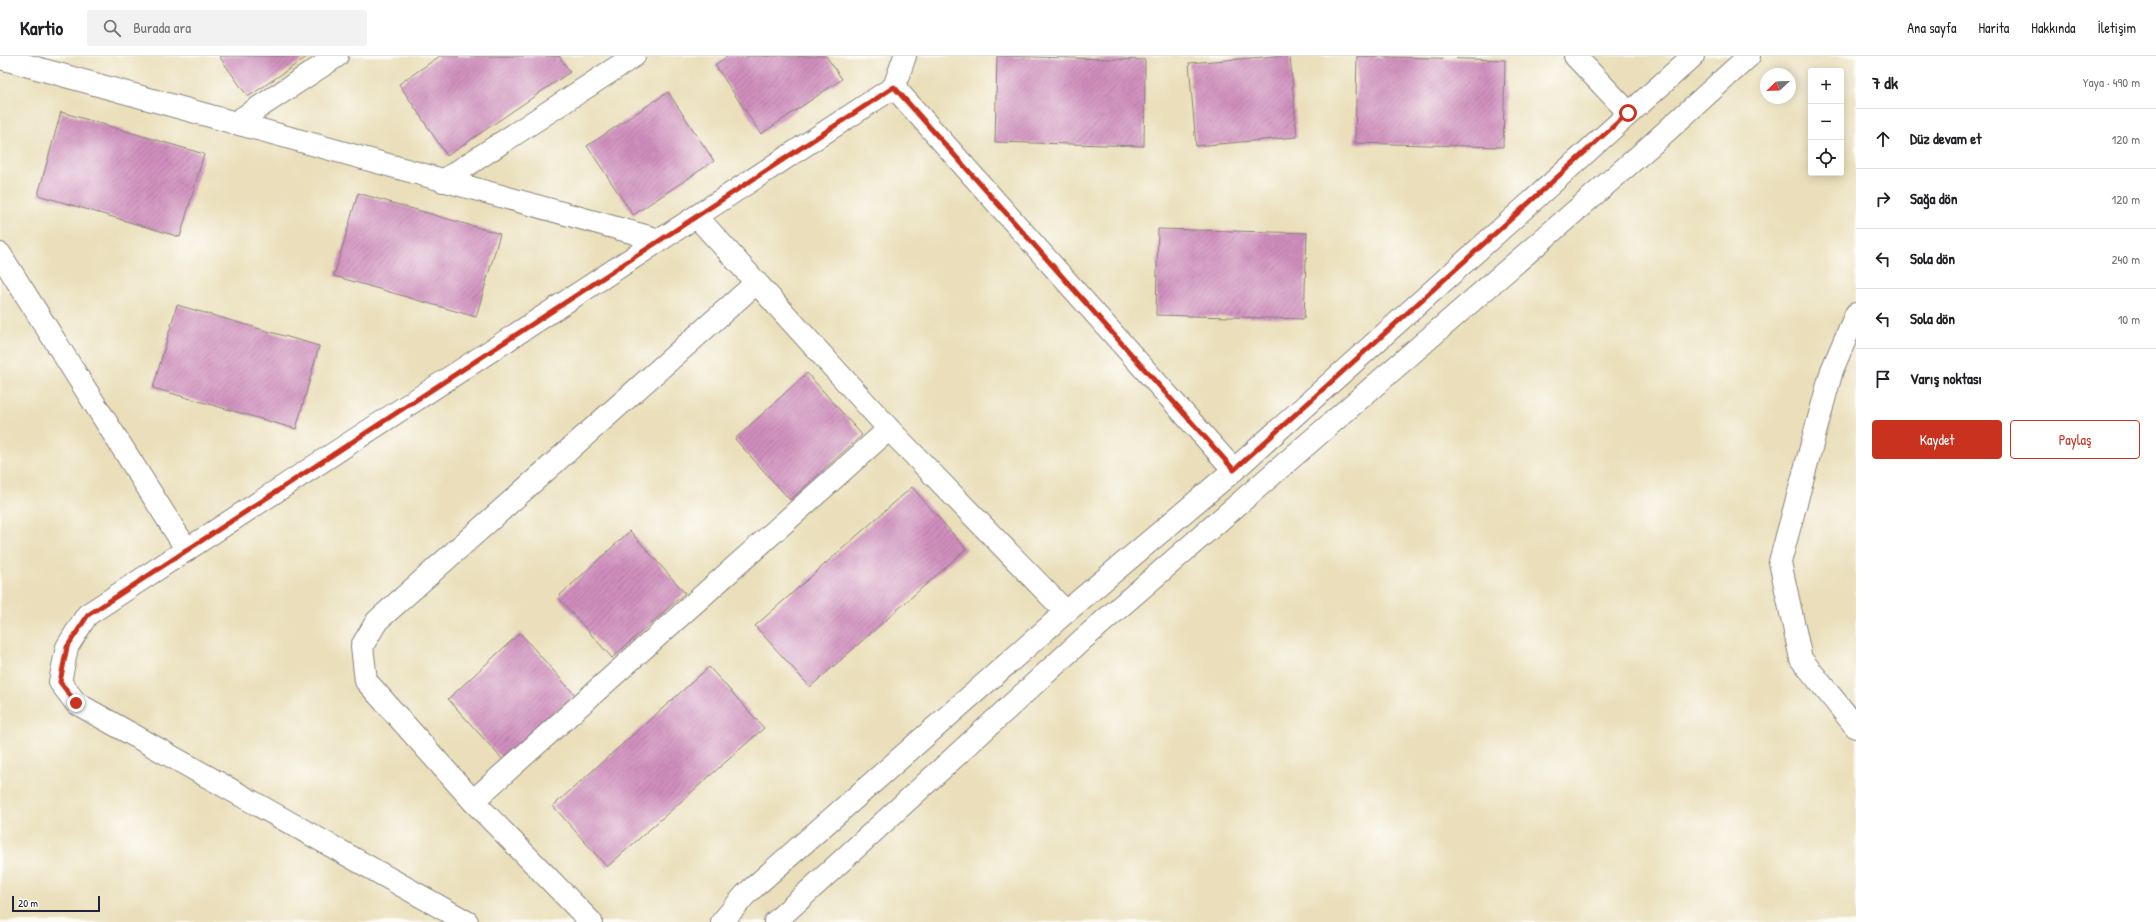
<!DOCTYPE html>
<html lang="tr">
<head>
<meta charset="utf-8">
<style>
	body { margin:0; font-family:"Patrick Hand",sans-serif; background:#f2f2f2; color:#202124 }
	.controls { position:absolute; right:12px; top:12px; display:grid; overflow:hidden; border-radius:4px; box-shadow:0 2px 10px #0003 }
	.controls button { width:36px; height:36px; display:grid; place-items:center; padding:0; border:0; border-bottom:1px solid #e0e0e0; background:#fff; color:#202124; font:20px sans-serif }
	.compass { position:absolute; left:1760px; top:12px; width:36px; height:36px; border-radius:50%; background:#fff; box-shadow:0 2px 10px #0003; rotate:247deg }
	.scale { position:absolute; left:12px; bottom:10px; width:88px; box-sizing:border-box; padding-left:4px; border:2px solid #22223b; border-top:0; font-size:11px; line-height:14px; white-space:nowrap; color:#22223b; -webkit-text-stroke:3px #fdfcf7; paint-order:stroke }
	.stop { position:absolute; width:12px; height:12px; margin:-9px; border:3px solid #c8321e; border-radius:50%; background:#fff }
	.stop.end { background:#c8321e; border-color:#fff; box-shadow:0 1px 4px #0008 }
	.list { margin:0; padding:0; list-style:none }
	h2 { display:flex; justify-content:space-between; align-items:center; height:52px; margin:0; padding:0 16px; font-size:17px }
	h2 small { font-size:13px; font-weight:400; color:#757577 }
	.list li { display:grid; grid-template-columns:26px 1fr auto; gap:12px; align-items:center; box-sizing:border-box; height:60px; padding:0 16px; border-top:1px solid #e0e0e0 }
	.list b { display:block; font-size:15px; white-space:nowrap }
	.list em { font-size:13px; font-style:normal; color:#757577 }
	.actions { display:flex; gap:8px; padding:12px 16px }
	.actions a { flex:1; padding:9px 0; border:1px solid #c8321e; border-radius:4px; text-align:center; font-size:14px; color:#c8321e }
	.actions .main { background:#c8321e; color:#fff }
	.icon { flex:none; width:22px; height:22px; fill:none; stroke:currentColor; stroke-width:2; stroke-linecap:round; stroke-linejoin:round }
	.map { position:relative; flex:none; width:1856px; height:866px; overflow:hidden }
	header { display:flex; align-items:center; gap:24px; box-sizing:border-box; height:56px; padding:0 20px; background:#fff; border-bottom:1px solid #e0e0e0 }
	header strong { font-size:19px }
	nav { display:flex; gap:22px; margin-inline-start:auto; font-size:14px }
	.search { width:280px; height:36px; background:#f2f2f2; display:flex; align-items:center; gap:10px; box-sizing:border-box; padding:0 14px; border-radius:4px; color:#757577; font-size:15px }
	main { display:flex }
	aside { flex:1; background:#fff }
	.map>svg:first-child { display:block }
	.building { fill:url(#building-hatch) }
	.lines { fill:none; stroke-linecap:round; stroke-linejoin:round }
	.minor-casing { stroke:#86807a; stroke-width:24 }
	.minor { stroke:#fff; stroke-width:22 }
	.route { stroke:#c8321e; stroke-width:5 }
</style>
</head>
<body>
<header>
<strong>Kartio</strong>
<div class="search"><svg class="icon" aria-label="search" viewBox="0 0 24 24"><circle cx="10" cy="10" r="6"/><path d="M15 15l6 6"/></svg>Burada ara</div>
<nav><a>Ana sayfa</a><a>Harita</a><a>Hakkında</a><a>İletişim</a></nav>
</header>
<main>
<div class="map">
<svg width="1856" height="866" viewBox="0 0 1856 866">
	<defs>
		<pattern id="building-hatch" width="6" height="6" patternUnits="userSpaceOnUse"><rect width="6" height="6" fill="#d08ebd"/><path d="M-1 1l2-2M0 6l6-6M5 7l2-2" fill="none" stroke="#a8749b"/></pattern>
	</defs>
	<rect width="100%" height="100%" fill="#fdfcf7"/>
	<filter id="ink" filterUnits="userSpaceOnUse"><feTurbulence type="fractalNoise" baseFrequency=".025" numOctaves="2"/><feDisplacementMap in="SourceGraphic" scale="8" xChannelSelector="R" yChannelSelector="G"/><feConvolveMatrix kernelMatrix="1 2 1 2 8 2 1 2 1" color-interpolation-filters="sRGB"/></filter>
	<filter id="wash" filterUnits="userSpaceOnUse"><feTurbulence type="fractalNoise" baseFrequency=".012" numOctaves="4" result="noise"/><feDisplacementMap in="SourceGraphic" scale="16" xChannelSelector="R" yChannelSelector="G"/><feGaussianBlur stdDeviation="0.9" result="paint"/><feColorMatrix in="noise" values="0 0 0 0 0 0 0 0 0 0 0 0 0 0 0 0 0 1.4 0 .05"/><feComposite in="paint" operator="in"/></filter>
	<g filter="url(#wash)">
		<rect width="100%" height="100%" fill="#eadfba"/>
		<g id="blocks">
			<g class="building">
				<polygon points="219,0 308,0 248,41"/>
				<polygon points="440,0 559,0 570,16 447,100 399,28"/>
				<polygon points="728,0 826,0 842,23 761,78 715,9"/>
				<polygon points="997,0 1145,4 1144,90 995,86"/>
				<polygon points="1275,0 1290,0 1297,81 1196,90 1189,7"/>
				<polygon points="1357,0 1505,4 1503,91 1355,87"/>
				<polygon points="668,36 714,105 633,159 587,90"/>
				<polygon points="61,56 204,98 180,181 38,139"/>
				<polygon points="358,137 500,178 476,261 334,220"/>
				<polygon points="1158,173 1307,177 1304,263 1156,259"/>
				<polygon points="177,249 319,290 296,373 153,332"/>
				<polygon points="807,317 862,379 790,444 735,383"/>
				<polygon points="912,431 966,493 810,631 755,570"/>
				<polygon points="630,475 685,537 612,602 558,541"/>
				<polygon points="520,577 575,639 503,704 448,643"/>
				<polygon points="709,611 764,672 607,811 553,750"/>
			</g>
		</g>
	</g>
	<g filter="url(#ink)">
		<use href="#blocks" fill-opacity="0" stroke="#86807a" stroke-width="1"/>
		<g class="lines">
			<g class="minor-casing">
				<g id="minor">
					<polyline points="1575,0 1629,57"/>
					<polyline points="0,2 660,184"/>
					<polyline points="894,31 1234,414"/>
					<polyline points="235,67 337,0"/>
					<polyline points="443,125 634,0"/>
					<polyline points="697,161 889,373 1066,556"/>
					<polyline points="0,198 187,494"/>
					<polyline points="1856,258 1832,314 1780,506 1801,603 1856,671"/>
					<polyline points="473,745 889,373"/>
					<polyline points="467,866 76,647 60,626 67,591 87,559 894,31 905,0"/>
					<polyline points="591,866 473,745 366,625 362,590 377,565 756,227"/>
					<polyline points="722,866 745,839 1066,556 1234,414 1693,0"/>
					<polyline points="775,866 1082,584 1649,91 1749,0"/>
				</g>
			</g>
			<use href="#minor" class="minor"/>
		</g>
	</g>
	<g class="lines" filter="url(#ink)">
		<polyline class="route" points="76,647 60,626 67,591 88,559 894,31 1234,414 1628,57"/>
	</g>
</svg>
<div class="controls">
<button>+</button>
<button>−</button>
<button><svg class="icon" aria-label="locate" viewBox="0 0 24 24"><circle cx="12" cy="12" r="6"/><path d="M12 2v4M12 18v4M2 12h4M18 12h4"/></svg></button>
</div>
<svg class="compass" viewBox="-18 -18 36 36"><path d="M0-13l5 13h-10z" fill="#e53935"/><path d="M0 13l5-13h-10z" fill="#757577"/></svg>
<div class="scale">20 m</div>
<div class="stop" style="left:1628px;top:57px"></div>
<div class="stop end" style="left:76px;top:647px"></div>
</div>
<aside>
<h2>7 dk<small>Yaya · 490 m</small></h2>
<ul class="list">
<li><svg class="icon" aria-label="ahead" viewBox="0 0 24 24"><path d="M12 20V5M6 11l6-6 6 6"/></svg><div><b>Düz devam et</b></div><em>120 m</em></li>
<li><svg class="icon" aria-label="right" viewBox="0 0 24 24"><path d="M7 20v-9h11M14 6l5 5-5 5"/></svg><div><b>Sağa dön</b></div><em>120 m</em></li>
<li><svg class="icon" aria-label="left" viewBox="0 0 24 24"><path d="M17 20v-9H6M10 6l-5 5 5 5"/></svg><div><b>Sola dön</b></div><em>240 m</em></li>
<li><svg class="icon" aria-label="left" viewBox="0 0 24 24"><path d="M17 20v-9H6M10 6l-5 5 5 5"/></svg><div><b>Sola dön</b></div><em>10 m</em></li>
<li><svg class="icon" aria-label="arrive" viewBox="0 0 24 24"><path d="M6 21V4h12l-3 4 3 4H6"/></svg><div><b>Varış noktası</b></div></li>
</ul>
<div class="actions"><a class="main">Kaydet</a><a>Paylaş</a></div>
</aside>
</main>
</body>
</html>
